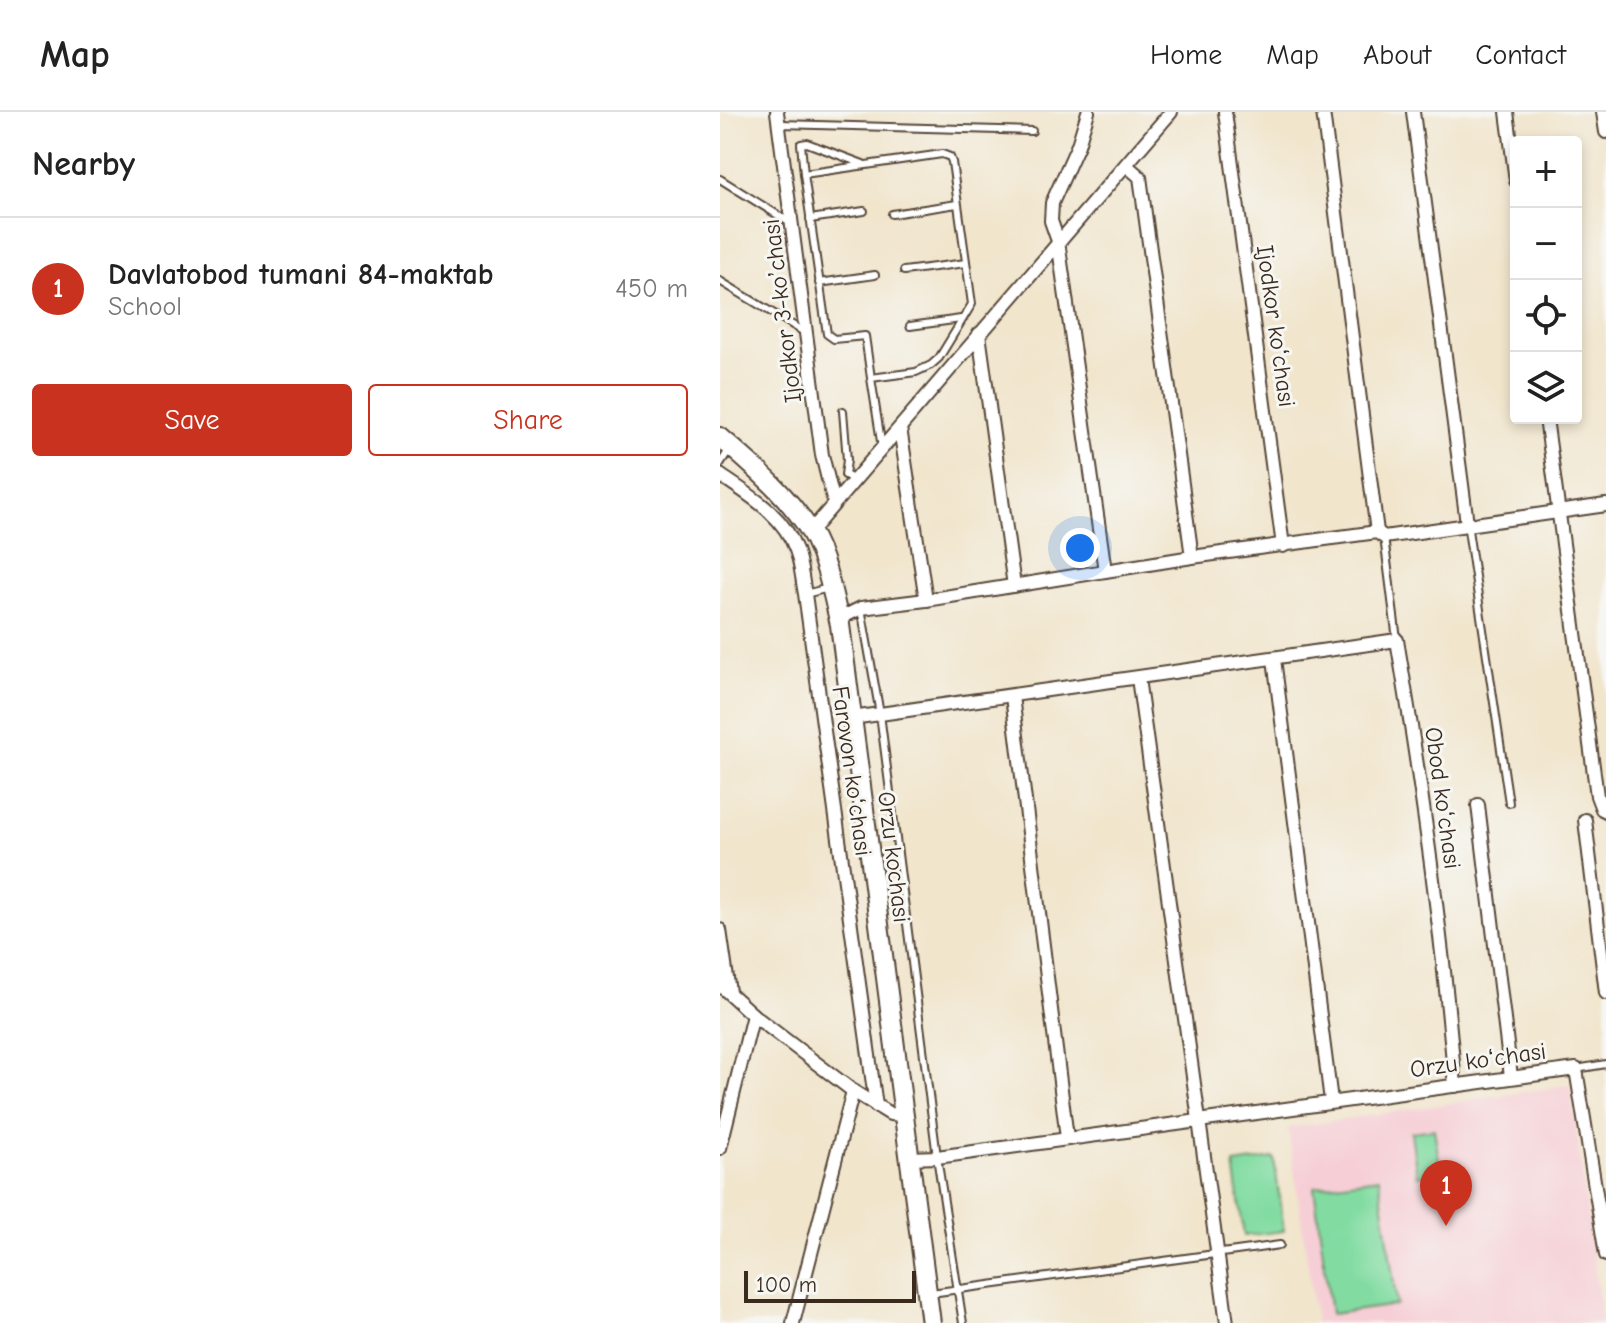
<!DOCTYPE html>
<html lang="en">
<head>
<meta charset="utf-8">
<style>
	body { margin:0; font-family:"Comic Neue",sans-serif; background:#f2f2f2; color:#222 }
	.controls { position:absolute; right:24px; top:24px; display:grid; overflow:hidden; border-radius:8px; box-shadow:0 4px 12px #0003 }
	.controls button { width:72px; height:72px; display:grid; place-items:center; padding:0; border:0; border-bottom:2px solid #e0e0e0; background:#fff; color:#222; font:40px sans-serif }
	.scale { position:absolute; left:24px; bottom:20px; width:172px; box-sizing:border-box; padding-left:8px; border:4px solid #3b2a1e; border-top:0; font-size:22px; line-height:28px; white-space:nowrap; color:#3b2a1e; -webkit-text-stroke:6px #f6f6f2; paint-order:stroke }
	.you { position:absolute; left:360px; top:436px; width:28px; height:28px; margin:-20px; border:6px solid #fff; border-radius:50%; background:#1a73e8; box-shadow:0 0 0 12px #1a73e833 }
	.badge { display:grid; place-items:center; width:52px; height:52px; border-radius:50%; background:#c8321e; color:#fff; font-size:26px; font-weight:700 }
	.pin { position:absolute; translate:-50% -66px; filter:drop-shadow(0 2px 4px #0008) }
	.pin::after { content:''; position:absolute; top:42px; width:28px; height:24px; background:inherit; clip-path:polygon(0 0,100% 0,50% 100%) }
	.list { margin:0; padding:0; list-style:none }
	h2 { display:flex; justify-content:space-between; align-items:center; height:104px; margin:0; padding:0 32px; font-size:34px }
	h2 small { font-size:26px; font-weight:400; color:#767676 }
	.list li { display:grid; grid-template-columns:52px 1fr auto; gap:24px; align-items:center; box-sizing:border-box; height:144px; padding:0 32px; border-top:2px solid #e0e0e0 }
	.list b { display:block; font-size:30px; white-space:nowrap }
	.list p { margin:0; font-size:26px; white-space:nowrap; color:#767676 }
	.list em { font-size:26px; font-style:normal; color:#767676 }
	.actions { display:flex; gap:16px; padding:24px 32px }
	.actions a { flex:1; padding:18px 0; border:2px solid #c8321e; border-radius:8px; text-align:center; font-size:28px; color:#c8321e }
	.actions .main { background:#c8321e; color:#fff }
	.icon { flex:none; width:44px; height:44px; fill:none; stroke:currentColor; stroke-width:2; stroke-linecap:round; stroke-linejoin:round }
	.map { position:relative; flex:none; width:886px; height:1211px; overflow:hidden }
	header { display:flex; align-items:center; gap:48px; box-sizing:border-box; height:112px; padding:0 40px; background:#fff; border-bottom:2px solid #e0e0e0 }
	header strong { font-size:38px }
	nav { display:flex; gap:44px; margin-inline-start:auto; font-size:28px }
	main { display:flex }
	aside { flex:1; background:#fff }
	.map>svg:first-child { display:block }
	.built { fill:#f6cfd6 }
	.pitch { fill:#82dca2; stroke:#5e8360; stroke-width:2 }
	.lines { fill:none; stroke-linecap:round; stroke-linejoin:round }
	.lane-casing { stroke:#564638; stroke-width:10 }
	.street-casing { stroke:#564638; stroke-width:16 }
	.secondary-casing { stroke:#564638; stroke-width:22 }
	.lane { stroke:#fff; stroke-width:6 }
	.street { stroke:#fff; stroke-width:12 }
	.secondary { stroke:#fff; stroke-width:18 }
	.labels { text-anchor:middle; stroke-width:6; stroke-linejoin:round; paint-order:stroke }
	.street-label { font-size:24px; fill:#3b2a1e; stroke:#f6f6f2 }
</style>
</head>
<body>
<header>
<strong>Map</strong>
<nav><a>Home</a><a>Map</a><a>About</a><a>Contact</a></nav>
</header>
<main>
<aside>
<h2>Nearby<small></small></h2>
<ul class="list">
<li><span class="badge">1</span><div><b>Davlatobod tumani 84-maktab</b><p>School</p></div><em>450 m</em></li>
</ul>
<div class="actions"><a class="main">Save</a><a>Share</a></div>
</aside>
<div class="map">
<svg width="886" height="1211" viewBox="0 0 886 1211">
	<rect width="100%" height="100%" fill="#f6f6f2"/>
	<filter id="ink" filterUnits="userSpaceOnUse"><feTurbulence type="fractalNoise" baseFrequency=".0125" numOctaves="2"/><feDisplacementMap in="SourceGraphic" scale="16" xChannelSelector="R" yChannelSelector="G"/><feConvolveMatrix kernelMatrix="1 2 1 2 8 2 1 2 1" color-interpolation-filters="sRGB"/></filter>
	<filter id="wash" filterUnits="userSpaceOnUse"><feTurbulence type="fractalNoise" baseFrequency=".006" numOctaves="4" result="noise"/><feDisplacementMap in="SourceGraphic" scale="32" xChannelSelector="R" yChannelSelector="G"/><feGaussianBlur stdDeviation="1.8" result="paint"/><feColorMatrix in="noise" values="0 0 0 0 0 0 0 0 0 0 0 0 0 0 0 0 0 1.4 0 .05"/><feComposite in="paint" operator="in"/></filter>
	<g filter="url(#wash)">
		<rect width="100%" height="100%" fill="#f1e5cc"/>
		<polygon class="built" points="850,973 882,1211 596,1211 568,1016"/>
		<g class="pitch">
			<polygon points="714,1017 721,1060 697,1064 691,1020"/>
			<polygon points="554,1046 564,1119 524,1124 514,1052"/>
			<polygon points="659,1066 677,1193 611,1202 594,1075"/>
		</g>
	</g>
	<g filter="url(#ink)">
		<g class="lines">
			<g class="lane-casing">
				<g id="lane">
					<polyline points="60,12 312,19"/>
					<polyline points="84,62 81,32 87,31 143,52"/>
					<polyline points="0,67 69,110"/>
					<polyline points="172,102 237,92"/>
					<polyline points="90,107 144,99"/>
					<polyline points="184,159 246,151"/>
					<polyline points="0,169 84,220"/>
					<polyline points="99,171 155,163"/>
					<polyline points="190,214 241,207"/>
					<polyline points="151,266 145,224 114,227 107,222 84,62 222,42 230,45 232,50 252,192 219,246 211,253 196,260 151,266 162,336"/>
					<polyline points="123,299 127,348 125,363 135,368"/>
					<polyline points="0,352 9,338"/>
					<polyline points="747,411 789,691"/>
					<polyline points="664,425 677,528"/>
					<polyline points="85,482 109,476"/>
					<polyline points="141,496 160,602 217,1045 243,1211"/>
					<polyline points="856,957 886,952"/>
					<polyline points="211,1181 560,1133"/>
				</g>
			</g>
			<g class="street-casing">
				<g id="street">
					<polyline points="57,0 102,343 114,391"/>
					<polyline points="368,0 358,33 332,91 331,109 338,129 385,459"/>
					<polyline points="505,0 563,434"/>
					<polyline points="603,0 657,420"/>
					<polyline points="693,0 747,411"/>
					<polyline points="787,0 796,69"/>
					<polyline points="883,0 886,20"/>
					<polyline points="406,53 420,65 472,445"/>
					<polyline points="259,222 294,474"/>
					<polyline points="826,306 877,684 882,697 886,699"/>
					<polyline points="180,316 206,488"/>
					<path d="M 0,363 C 29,383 64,403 76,438 C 81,451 82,467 85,482 L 156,994"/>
					<polyline points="90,420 451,0"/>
					<polyline points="119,507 141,496 206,488 472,445 657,420 664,425 886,393"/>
					<polyline points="554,547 611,989"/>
					<polyline points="418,566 507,1211"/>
					<polyline points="292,584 347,1026"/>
					<path d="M 132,606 L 677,528 C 702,676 723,825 735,974"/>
					<polyline points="758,693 791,965"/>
					<polyline points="865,708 886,881"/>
					<polyline points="0,818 9,880"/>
					<polyline points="0,873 33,903 133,979 170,1002 184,1003"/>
					<polyline points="0,1036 33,903"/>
					<polyline points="189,1046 217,1045 856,957 886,1143"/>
					<polyline points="73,1211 133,979"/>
				</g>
			</g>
			<g class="secondary-casing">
				<path id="secondary" d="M 0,325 C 32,353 68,383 90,419 C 106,446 113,483 120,513 L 211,1211"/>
			</g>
			<use href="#lane" class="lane"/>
			<use href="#street" class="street"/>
			<use href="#secondary" class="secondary"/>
		</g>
	</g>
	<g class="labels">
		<g class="street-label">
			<text transform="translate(62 199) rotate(-97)" y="8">Ijodkor 3-koʼchasi</text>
			<text transform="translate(556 214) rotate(82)" y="8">Ijodkor koʻchasi</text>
			<text transform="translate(132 659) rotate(82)" y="8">Farovon koʻchasi</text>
			<text transform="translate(723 686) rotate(82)" y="8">Obod koʻchasi</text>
			<text transform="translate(174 745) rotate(83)" y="8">Orzu kochasi</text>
			<text transform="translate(758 948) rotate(-8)" y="8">Orzu koʻchasi</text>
		</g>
	</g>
</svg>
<div class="controls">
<button>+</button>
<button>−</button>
<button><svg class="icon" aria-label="locate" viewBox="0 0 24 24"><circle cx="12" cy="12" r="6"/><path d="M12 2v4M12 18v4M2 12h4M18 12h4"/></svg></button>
<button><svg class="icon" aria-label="layers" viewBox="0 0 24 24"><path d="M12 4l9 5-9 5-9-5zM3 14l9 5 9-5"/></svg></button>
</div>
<div class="scale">100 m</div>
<div class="you"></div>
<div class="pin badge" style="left:726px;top:1114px">1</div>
</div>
</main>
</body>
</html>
